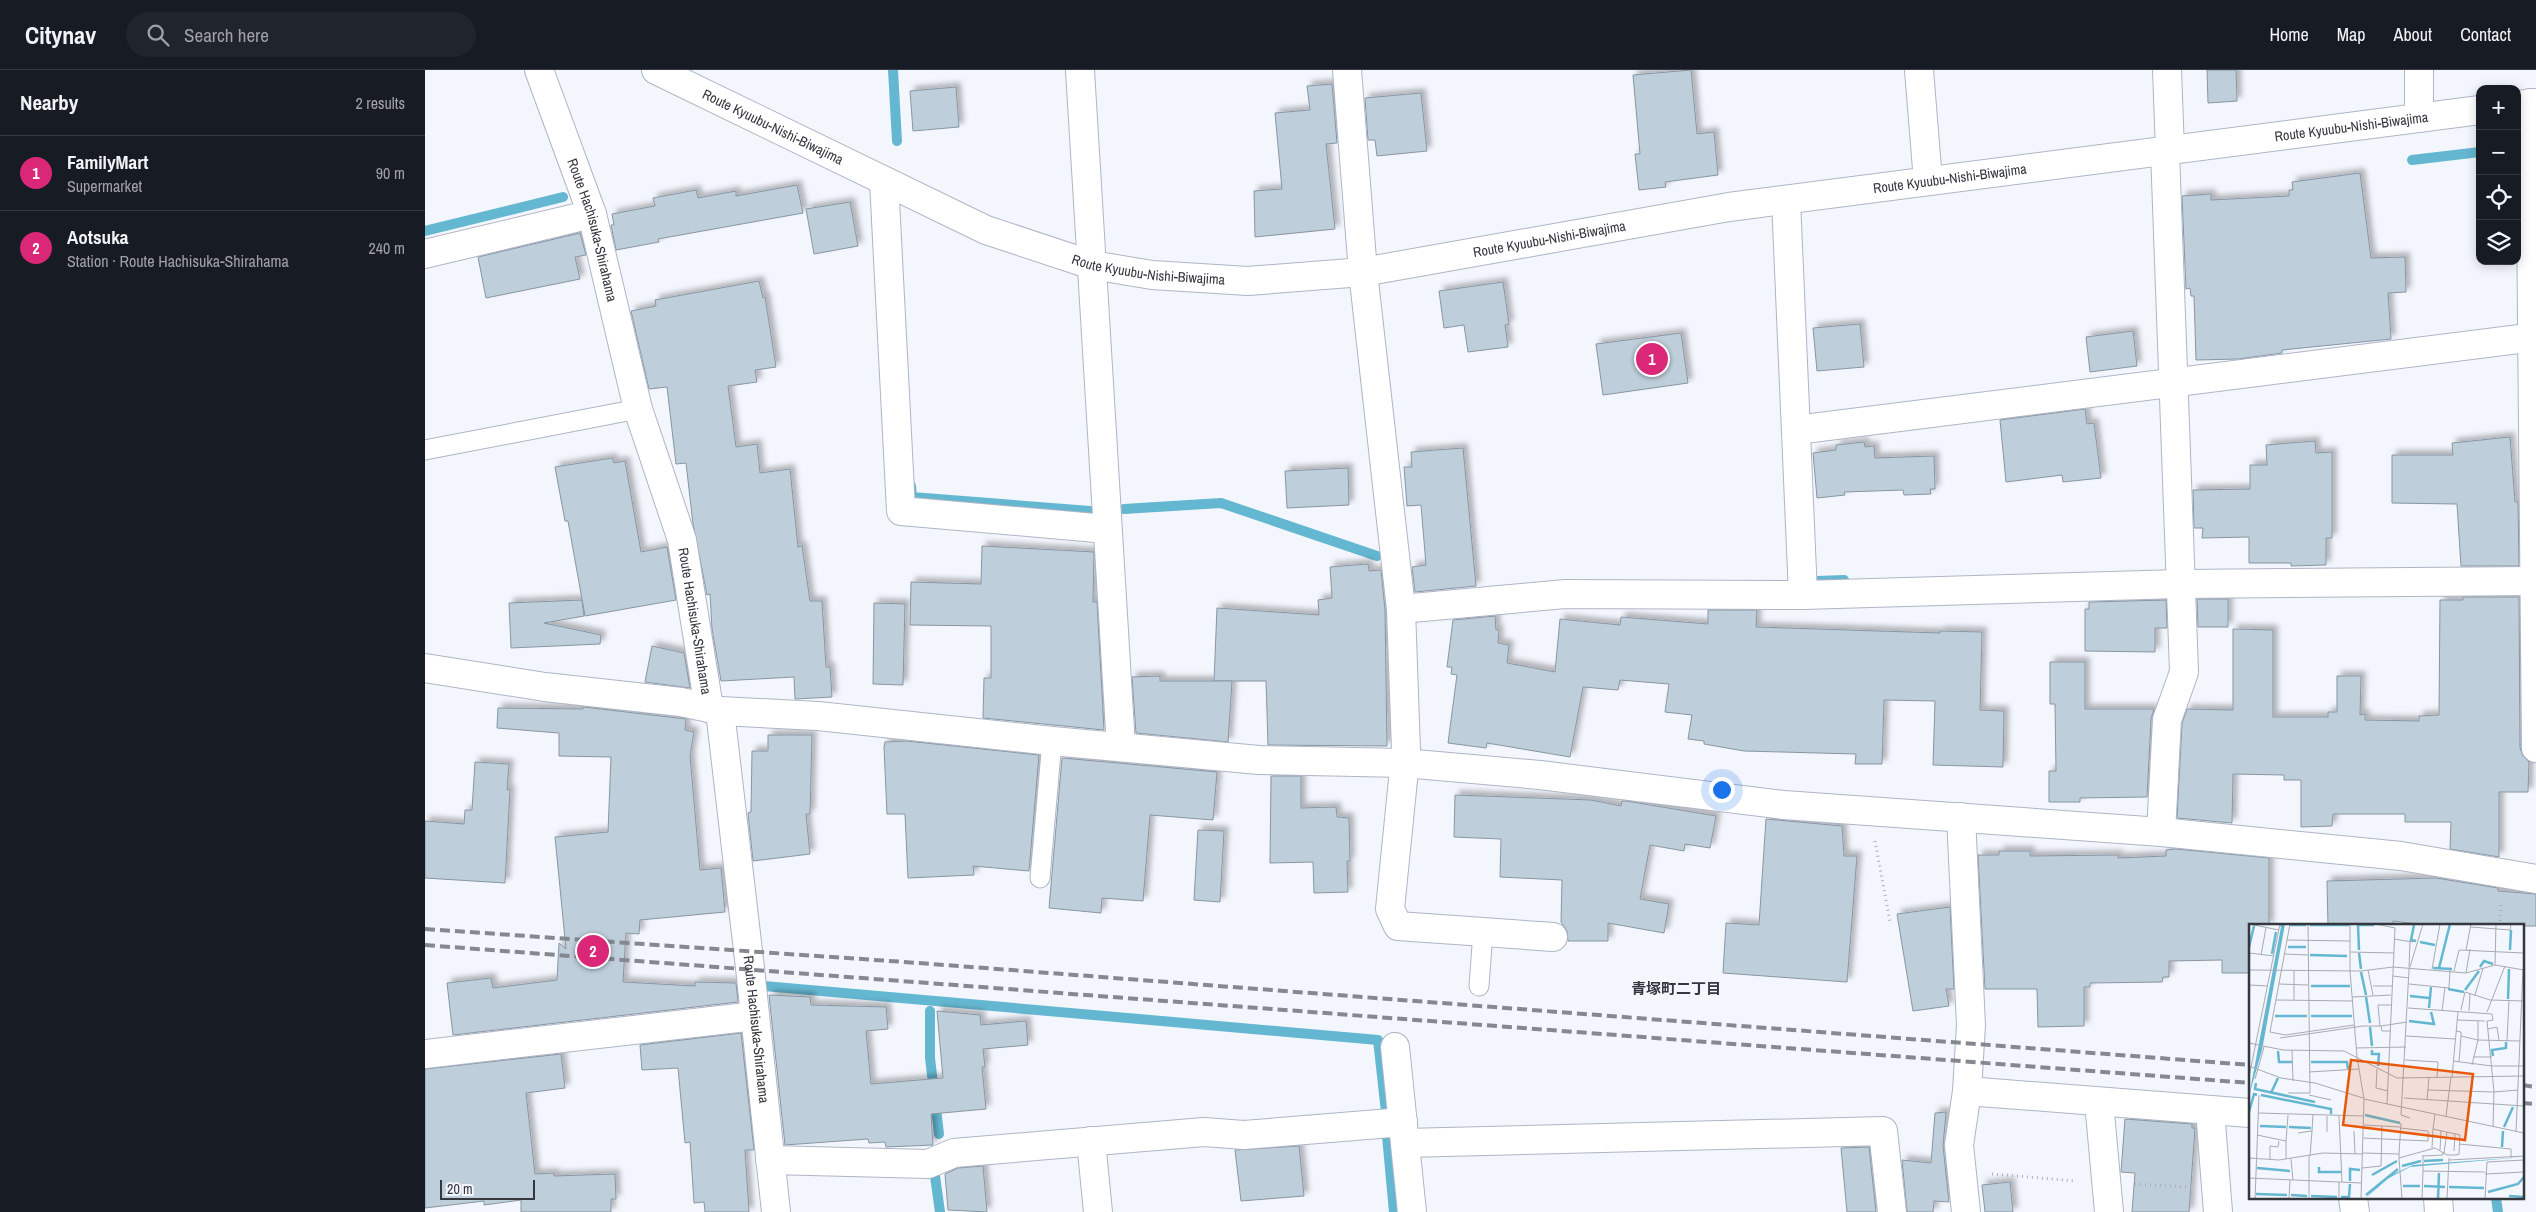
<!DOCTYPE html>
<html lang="en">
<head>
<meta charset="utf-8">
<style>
	body { margin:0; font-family:"Archivo Narrow","Noto Sans JP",sans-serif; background:#20242c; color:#f1f3f6 }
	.controls { position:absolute; right:15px; top:15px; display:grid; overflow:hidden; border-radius:10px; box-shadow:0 2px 12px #0003 }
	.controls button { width:45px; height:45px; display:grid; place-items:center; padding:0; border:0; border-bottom:1px solid #363941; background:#171b24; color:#f1f3f6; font:25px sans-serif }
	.scale { position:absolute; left:15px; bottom:12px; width:95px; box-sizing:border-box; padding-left:5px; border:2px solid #34373d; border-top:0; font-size:14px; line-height:18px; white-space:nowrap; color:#34373d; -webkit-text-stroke:4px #f3f6fd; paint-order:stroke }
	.you { position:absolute; left:1296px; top:719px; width:18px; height:18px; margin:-12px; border:4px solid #fff; border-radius:50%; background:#1a73e8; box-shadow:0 0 0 8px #1a73e833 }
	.badge { display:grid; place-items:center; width:32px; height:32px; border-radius:50%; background:#db2777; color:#fff; font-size:16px; font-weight:700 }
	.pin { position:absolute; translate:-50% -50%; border:2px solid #fff; box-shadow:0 1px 5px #0006 }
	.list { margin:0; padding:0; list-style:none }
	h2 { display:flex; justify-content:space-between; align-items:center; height:65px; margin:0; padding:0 20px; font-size:21px }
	h2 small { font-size:16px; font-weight:400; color:#9ea1a6 }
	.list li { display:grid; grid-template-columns:32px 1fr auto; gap:15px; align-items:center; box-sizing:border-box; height:75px; padding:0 20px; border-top:1px solid #363941 }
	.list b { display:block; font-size:19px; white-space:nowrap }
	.list p { margin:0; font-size:16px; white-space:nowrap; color:#9ea1a6 }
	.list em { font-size:16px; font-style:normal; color:#9ea1a6 }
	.icon { flex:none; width:28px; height:28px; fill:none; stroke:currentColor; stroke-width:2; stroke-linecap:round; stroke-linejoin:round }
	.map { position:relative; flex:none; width:2111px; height:1142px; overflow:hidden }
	header { display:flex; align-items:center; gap:30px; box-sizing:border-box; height:70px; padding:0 25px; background:#171b24; border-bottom:1px solid #363941 }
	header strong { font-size:24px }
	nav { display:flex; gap:28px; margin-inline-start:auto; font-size:18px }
	.search { width:350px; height:45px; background:#20242c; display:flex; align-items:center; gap:12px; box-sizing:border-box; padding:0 18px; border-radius:28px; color:#9ea1a6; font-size:19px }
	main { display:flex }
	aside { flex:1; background:#171b24 }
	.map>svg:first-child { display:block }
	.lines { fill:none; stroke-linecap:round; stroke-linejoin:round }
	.stream { stroke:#64b7d1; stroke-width:10 }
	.building { fill:#becedb; stroke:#8896a2; filter:url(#shadow) }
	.service-casing { stroke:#aeb5c5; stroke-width:21 }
	.minor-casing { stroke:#aeb5c5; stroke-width:30 }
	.secondary-casing { stroke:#aeb5c5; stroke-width:30 }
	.path { stroke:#acafb6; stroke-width:3; stroke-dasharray:1 4; stroke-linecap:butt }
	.service { stroke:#fff; stroke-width:19 }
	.minor { stroke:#fff; stroke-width:28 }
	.secondary { stroke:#fff; stroke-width:28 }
	.rail { stroke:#85888f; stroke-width:4; stroke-dasharray:10 5; stroke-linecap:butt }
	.labels { text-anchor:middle; stroke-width:4; stroke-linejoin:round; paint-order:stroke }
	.street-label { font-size:14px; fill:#34373d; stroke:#f3f6fd }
	.neighbourhood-label { font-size:15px; font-weight:bold; fill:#34373d; stroke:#f3f6fd }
	.inset-river { fill:none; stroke:#64b7d1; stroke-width:2.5 }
	.inset-road { fill:none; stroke:#a7aab0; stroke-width:1 }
	.view { fill:#e8590c; fill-opacity:0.15; stroke:#e8590c; stroke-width:2.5 }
	.inset-edge { fill:none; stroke:#34373d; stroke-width:2.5 }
</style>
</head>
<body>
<header>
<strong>Citynav</strong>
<div class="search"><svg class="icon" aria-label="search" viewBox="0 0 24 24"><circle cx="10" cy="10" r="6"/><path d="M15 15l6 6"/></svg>Search here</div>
<nav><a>Home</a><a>Map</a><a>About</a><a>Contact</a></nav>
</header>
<main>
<aside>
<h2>Nearby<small>2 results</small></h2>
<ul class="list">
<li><span class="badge">1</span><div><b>FamilyMart</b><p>Supermarket</p></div><em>90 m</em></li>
<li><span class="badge">2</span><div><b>Aotsuka</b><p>Station · Route Hachisuka-Shirahama</p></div><em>240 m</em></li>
</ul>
</aside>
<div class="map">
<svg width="2111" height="1142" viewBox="0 0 2111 1142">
	<defs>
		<filter id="shadow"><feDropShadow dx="4.5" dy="-4.5" stdDeviation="2.5" flood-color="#0004"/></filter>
	</defs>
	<rect width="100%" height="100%" fill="#f3f6fd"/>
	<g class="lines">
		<g class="stream">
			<polyline points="468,0 472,71"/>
			<polyline points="1987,90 2055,82"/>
			<polyline points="0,161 138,127"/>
			<polyline points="486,416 487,427 665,441"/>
			<polyline points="699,439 796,433 952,486"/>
			<polyline points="1392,511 1419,510"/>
			<polyline points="339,916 953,970 961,1042"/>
			<polyline points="505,941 505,988 514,1064"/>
			<polyline points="962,1066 969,1142"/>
			<polyline points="510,1106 515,1142"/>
			<polyline points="2071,1128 2073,1142"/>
		</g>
	</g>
	<g class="building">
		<polygon points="1266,0 1272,64 1289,62 1293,105 1240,112 1241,117 1214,120 1210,84 1215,84 1208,5"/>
		<polygon points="1782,0 1811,0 1812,31 1783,33"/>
		<polygon points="907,14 912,73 901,74 910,159 830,167 829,121 857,119 850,43 885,40 882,16"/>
		<polygon points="531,17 534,57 488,61 485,21"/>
		<polygon points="996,23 1002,81 952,86 950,70 943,70 940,28"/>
		<polygon points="1935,103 1946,188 1980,187 1981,222 1963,223 1966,269 1857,280 1857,283 1813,289 1771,290 1769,226 1766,226 1765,218 1761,219 1757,126 1786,124 1786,130 1864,126 1864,120 1868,120 1867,112"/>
		<polygon points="372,115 378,143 233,169 234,172 191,180 186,155 189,155 187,144 230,136 228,128 271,120 273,128 311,121 311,126"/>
		<polygon points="425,132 433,176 389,184 381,139"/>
		<polygon points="155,163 161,185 150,187 155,209 61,228 53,187"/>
		<polygon points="334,211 338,228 340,227 351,297 330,300 332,312 303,316 311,377 332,374 335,403 365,399 373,477 377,476 385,531 397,531 401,597 405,597 407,627 370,629 369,607 296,611 287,559 285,524 282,525 268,454 261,393 251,394 242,317 224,319 206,241 231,236 230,230"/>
		<polygon points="1078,212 1084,254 1080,255 1083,277 1043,282 1039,255 1019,258 1014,221"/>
		<polygon points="1435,254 1439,297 1392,301 1388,258"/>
		<polygon points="1708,261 1712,296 1665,302 1661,267"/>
		<polygon points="1256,263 1263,313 1178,325 1171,274"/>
		<polygon points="1660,339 1662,354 1669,353 1676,408 1638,412 1637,405 1581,412 1575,350"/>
		<polygon points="2085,367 2090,432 2093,432 2094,496 2036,496 2032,434 1967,433 1967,385 2028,385 2027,373"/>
		<polygon points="1890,371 1891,383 1907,382 1907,468 1901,468 1901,495 1866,496 1866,493 1824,493 1824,467 1777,468 1778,458 1769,458 1768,420 1825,419 1825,395 1842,395 1841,375"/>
		<polygon points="1439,372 1440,377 1449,376 1450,388 1509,386 1510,419 1505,419 1506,424 1479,425 1478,420 1419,422 1420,425 1392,428 1388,383 1411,380 1411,375"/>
		<polygon points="1038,378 1051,516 990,522 987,497 1001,495 996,435 982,436 979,397 987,397 986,382"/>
		<polygon points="187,388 189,393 200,391 216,482 242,477 251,530 160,546 143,451 140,451 130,397"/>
		<polygon points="923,398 924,435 862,438 860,401"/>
		<polygon points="557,476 669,482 668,532 672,532 679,660 558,648 559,608 566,608 566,556 485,555 486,512 556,514"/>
		<polygon points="943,494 944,501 956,500 960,540 962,676 843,675 841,611 789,611 792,538 894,545 893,530 907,528 905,497"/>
		<polygon points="2038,527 2094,527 2095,678 2098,686 2104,692 2103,722 2074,722 2074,787 2025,779 2026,752 1980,752 1980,744 1908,744 1907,756 1876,757 1876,710 1859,710 1859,705 1808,704 1807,753 1752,748 1757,653 1762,639 1808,640 1808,559 1848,560 1848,647 1903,647 1903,642 1912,642 1912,606 1936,606 1935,645 1940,644 1940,650 1994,651 1994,646 2014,645 2015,530 2038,530"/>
		<polygon points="1772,529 1803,529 1803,557 1773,557"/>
		<polygon points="157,530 159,546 119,553 176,565 175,574 86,578 84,533"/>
		<polygon points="1741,530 1742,558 1730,558 1730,582 1660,581 1660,539 1664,539 1664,532"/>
		<polygon points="449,533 480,534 478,615 448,614"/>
		<polygon points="1283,540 1332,540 1331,557 1515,563 1515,561 1557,562 1555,640 1579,641 1578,697 1508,695 1510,631 1459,630 1457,694 1430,694 1431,684 1319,681 1279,674 1279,671 1263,669 1267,645 1240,642 1244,614 1195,610 1193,620 1158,617 1145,687 1062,673 1061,678 1023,673 1032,605 1026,604 1027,597 1022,597 1028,550 1070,546 1071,560 1074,560 1073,573 1084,575 1082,593 1130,602 1135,549 1195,555 1196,547 1283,554"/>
		<polygon points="227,576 259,583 265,618 220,612"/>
		<polygon points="1625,592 1660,592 1660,639 1729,639 1726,649 1722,727 1655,728 1655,732 1624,732 1624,701 1631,701 1630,634 1625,634"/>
		<polygon points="735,606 735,611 807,611 803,672 711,663 707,607"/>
		<polygon points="158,637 261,649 260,660 269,662 265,686 275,800 296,798 300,842 215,850 214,864 201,863 198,912 270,916 270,912 311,913 313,932 28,965 22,913 66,908 68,918 132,910 134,873 141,879 130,767 183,762 186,687 134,686 134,663 72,658 73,638 158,639"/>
		<polygon points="343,665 387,665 385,744 381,744 385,784 328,791 323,743 326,742 327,681 343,681"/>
		<polygon points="482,671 614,685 604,801 548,796 549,805 483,808 480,744 462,744 459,677 460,672"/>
		<polygon points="637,688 792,702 788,750 725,745 718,831 677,828 676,843 624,838"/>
		<polygon points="50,692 84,694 82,720 85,719 80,813 0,808 0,751 39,754 40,740 47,740"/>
		<polygon points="846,706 876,706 876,738 911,737 912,747 924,748 925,791 922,791 923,822 889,823 888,792 845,793"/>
		<polygon points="1030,725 1166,730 1196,736 1197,731 1201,731 1291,746 1285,778 1260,774 1259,781 1225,775 1215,829 1244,834 1239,863 1183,853 1183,871 1143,871 1142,861 1136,852 1137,810 1075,807 1076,769 1029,767"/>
		<polygon points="1341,749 1417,756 1419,786 1432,786 1422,912 1298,903 1301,853 1334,855"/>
		<polygon points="773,760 799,761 795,832 769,830"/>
		<polygon points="1751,779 1844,788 1844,856 1825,856 1825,903 1797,903 1797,890 1744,891 1744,907 1738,907 1737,912 1665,913 1665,917 1659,917 1659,956 1613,957 1612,919 1560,919 1553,785 1574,785 1574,781 1605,781 1605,786 1693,785 1693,788 1741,786 1741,780"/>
		<polygon points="2011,808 2073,818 2073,821 2111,824 2111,856 2008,856 1968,851 1968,856 1903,856 1902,811"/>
		<polygon points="1525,837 1529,919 1521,919 1524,936 1488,941 1472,844"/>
		<polygon points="344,925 385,927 386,935 461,937 463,959 441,961 446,1014 518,1008 512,941 555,945 556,955 601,951 603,975 558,979 560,997 557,997 561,1039 506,1044 508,1075 461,1077 460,1072 444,1073 443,1069 360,1075"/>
		<polygon points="316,963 329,1080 320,1080 324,1142 280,1142 279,1132 269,1133 265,1072 260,1073 253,998 217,1000 215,975"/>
		<polygon points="136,984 140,1018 101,1023 110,1104 129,1103 129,1106 190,1104 191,1129 186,1129 186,1142 96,1142 96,1130 59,1135 59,1131 0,1138 0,999"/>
		<polygon points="1521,1042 1518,1076 1524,1132 1509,1131 1508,1142 1482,1142 1477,1090 1506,1093 1510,1043"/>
		<polygon points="1700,1049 1767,1054 1767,1058 1770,1058 1764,1142 1707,1142 1710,1103 1696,1102"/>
		<polygon points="874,1076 879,1126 816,1131 810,1080"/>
		<polygon points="1444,1077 1451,1142 1422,1142 1416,1078"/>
		<polygon points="558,1096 562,1142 523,1140 520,1104 533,1098"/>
		<polygon points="1585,1112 1588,1142 1560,1142 1557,1115"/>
	</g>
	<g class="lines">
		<g class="service-casing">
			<g id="service">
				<polyline points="0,380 213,339"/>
				<polyline points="615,808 627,671"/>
				<polyline points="1054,916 1058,862"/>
			</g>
		</g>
		<g class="minor-casing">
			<g id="minor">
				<polyline points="655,0 696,677"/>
				<polyline points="922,0 938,202 976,539 981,680 965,839 973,856 1128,867"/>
				<polyline points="1494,0 1503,111"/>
				<polyline points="1742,0 1745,80"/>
				<polyline points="2105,33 2111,678"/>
				<polyline points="1994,48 1994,0"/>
				<polyline points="459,111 476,441 682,459"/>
				<polyline points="1361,130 1378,525"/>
				<polyline points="0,184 167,144"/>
				<polyline points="1371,360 2111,267"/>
				<polyline points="976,539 1140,524 1378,525 1754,514 2111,511"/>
				<polyline points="0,598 120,617 256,632 284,638"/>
				<polyline points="295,641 393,646 627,671 834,690 979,693 1115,705 1359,735 1736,762 1976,786 2111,809"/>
				<polyline points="1536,747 1546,955 1542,1021"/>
				<polyline points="1736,762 1742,650 1759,602 1740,81"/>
				<polyline points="970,977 987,1142"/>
				<polyline points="0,984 330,946"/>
				<polyline points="1674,1032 1684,1142"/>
				<polyline points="1785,1040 1793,1142"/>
				<polyline points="666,1071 673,1142"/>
				<polyline points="980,1073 1458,1061 1467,1142"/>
				<polyline points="345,1090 503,1094 529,1083 779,1062 819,1065 978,1052"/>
				<polyline points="1928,1128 1930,1142"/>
				<polyline points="2013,1128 2014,1142"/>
				<polyline points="1541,1142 1534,1075 1542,1021 1825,1043"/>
			</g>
		</g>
		<g class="secondary-casing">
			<g id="secondary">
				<path id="s1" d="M 114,0 L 167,144 L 213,339 L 257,470 L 284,638 L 295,641 L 325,898 L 351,1142"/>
				<path id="s2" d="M 231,0 L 561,160 L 667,195 L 727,205 L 823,211 L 938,202 L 1304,137 L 2055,40"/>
				<polyline points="2092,35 2111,33"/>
			</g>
		</g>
		<g class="path">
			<polyline points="1450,771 1465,852"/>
			<polyline points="2075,856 2076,834"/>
			<polyline points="1567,1104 1651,1111"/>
			<polyline points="1710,1114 1761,1117"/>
		</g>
		<use href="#service" class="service"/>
		<use href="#minor" class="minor"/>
		<use href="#secondary" class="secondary"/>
		<g class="rail">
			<polyline points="0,859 494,893 1825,995"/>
			<polyline points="0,875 1825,1013"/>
			<polyline points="2097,1015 2111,1017"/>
			<polyline points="2097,1033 2111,1034"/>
		</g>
	</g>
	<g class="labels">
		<g class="street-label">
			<text dy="5" stroke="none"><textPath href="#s2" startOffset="130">Route Kyuubu-Nishi-Biwajima</textPath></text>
			<text dy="5" stroke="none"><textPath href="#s2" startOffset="1750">Route Kyuubu-Nishi-Biwajima</textPath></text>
			<text dy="5" stroke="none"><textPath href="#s2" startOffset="1345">Route Kyuubu-Nishi-Biwajima</textPath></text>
			<text dy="5" stroke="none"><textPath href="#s1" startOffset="169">Route Hachisuka-Shirahama</textPath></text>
			<text dy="5" stroke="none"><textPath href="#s2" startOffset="940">Route Kyuubu-Nishi-Biwajima</textPath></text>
			<text dy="5" stroke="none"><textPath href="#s2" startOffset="535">Route Kyuubu-Nishi-Biwajima</textPath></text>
			<text dy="5" stroke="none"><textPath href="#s1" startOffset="574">Route Hachisuka-Shirahama</textPath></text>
			<text dy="5" stroke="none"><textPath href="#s1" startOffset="994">Route Hachisuka-Shirahama</textPath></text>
		</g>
		<g class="neighbourhood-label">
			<text x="1251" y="924">青塚町二丁目</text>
		</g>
	</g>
	<g transform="translate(1824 854)">
		<rect width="275" height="275" fill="#f3f6fd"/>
		<path d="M 29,0 L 36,0 L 13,126 L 0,172 L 32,3 ZM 275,233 L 161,243 L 138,255 L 116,275 L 138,253 L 164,241 Z" fill="#64b7d1"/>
		<path class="inset-river" d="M 41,1 L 57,1M 61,1 L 100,1M 165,1 L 162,16 L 167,17M 171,18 L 186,21M 0,23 L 5,2M 39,23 L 57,23M 110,26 L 109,1 L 125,1M 261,26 L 262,6M 110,29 L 112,45M 23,30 L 27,8M 61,31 L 98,32M 231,43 L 235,37 L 244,40M 184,44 L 203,45M 190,44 L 201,0M 112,48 L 117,71M 62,62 L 101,62M 199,65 L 215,68M 216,66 L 230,47M 161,72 L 180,74M 117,73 L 121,99M 259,75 L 260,45M 180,84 L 182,63M 26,92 L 58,92M 62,92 L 103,92M 160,97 L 185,100 L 182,88M 121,103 L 123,122M 123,126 L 123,130 L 130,130 L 129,142M 29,127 L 30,138 L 43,138M 244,132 L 243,126 L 257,124 L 257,118M 62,138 L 98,138 L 99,145M 7,159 L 6,165 L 66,178M 22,169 L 29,154M 12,171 L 82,185 L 82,190M 0,188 L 5,170 L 8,171M 116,191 L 151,199M 11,202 L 37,203M 40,203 L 62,204M 255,203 L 264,183M 253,223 L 254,207M 175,237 L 194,236M 153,242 L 172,237M 70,243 L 70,248 L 92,248M 8,244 L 41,247M 123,251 L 148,237M 101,257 L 101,245 L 111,246M 154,262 L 171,262M 175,262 L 196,263M 200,263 L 235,264M 239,268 L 269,260 L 275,253M 7,270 L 38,271M 42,271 L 58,272M 117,271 L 149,245M 62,272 L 88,273M 260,272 L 275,273M 92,273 L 100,273 L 101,260M 189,275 L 190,249"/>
		<path class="inset-road" d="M 0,0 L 30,6M 41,0 L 21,108 L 36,111 L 105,101M 101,0 L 101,47 L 108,133M 127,0 L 146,4 L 138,180M 222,3 L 261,6 L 262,0M 145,15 L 164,18M 38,16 L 101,17M 217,26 L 222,0M 101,28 L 145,29M 0,29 L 25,32M 35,30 L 59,31M 12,31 L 17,4M 246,41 L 247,0M 160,43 L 161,17M 183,45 L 191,0M 0,46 L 112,47 L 144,43 L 217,49 L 246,41 L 275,46M 119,46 L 124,71M 205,47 L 210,26 L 275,29M 217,49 L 221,25M 144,52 L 160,54M 30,60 L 59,61M 160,60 L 200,64 L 201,46M 0,61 L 19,62M 124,62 L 143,62M 226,71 L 234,44M 103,73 L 142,71M 27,76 L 104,77M 45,76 L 45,47M 159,84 L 243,90 L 244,96 L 238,97 L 245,168 L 244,203M 212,86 L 216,68 L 241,76 L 275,77M 193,87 L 196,63M 220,87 L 221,69M 238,88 L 256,42M 208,96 L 236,97M 229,97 L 229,116M 131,102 L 129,81 L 142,81M 132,102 L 158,98M 239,105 L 248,103 L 250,116M 207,107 L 212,108 L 212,112 L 229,116 L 271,117M 157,112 L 206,115M 31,114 L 114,102 L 132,102 L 133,107 L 142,107M 258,117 L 260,76M 0,119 L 34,126 L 95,127 L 148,154 L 275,152M 107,124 L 157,123M 43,126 L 44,157M 108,133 L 115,175 L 112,275M 224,133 L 243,133M 156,136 L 189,138 L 188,153M 204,137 L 243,142M 210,138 L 212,112M 223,141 L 229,116M 0,142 L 32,154 L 66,159 L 114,174M 243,142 L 275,142M 128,145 L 127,164 L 139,167M 60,148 L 110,145M 0,153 L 31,0M 203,153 L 209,88M 6,155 L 15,123M 179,166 L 245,168 L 269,166M 39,169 L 61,169 L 59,0M 60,171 L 82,176M 155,174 L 275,182M 115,175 L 275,209M 178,176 L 180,153M 9,189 L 115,192M 78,192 L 78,208M 90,192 L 93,258M 197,192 L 202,153M 161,194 L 152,191 L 160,46 L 174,0M 219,197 L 224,152M 115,201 L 151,203M 184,205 L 186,190M 105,207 L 106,230M 267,208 L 274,45M 49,209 L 63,207 L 64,191M 8,211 L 37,217 L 37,235M 114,214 L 179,217 L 179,207 L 151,204M 37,217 L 39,191M 210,220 L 262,225 L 262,234M 191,226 L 192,207M 205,227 L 206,210M 114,229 L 150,230 L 150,234 L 186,224 L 198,231 L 207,231 L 210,230 L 211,211 L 184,205 L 183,224M 195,229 L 198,208M 150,230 L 152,199M 61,232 L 63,207M 174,232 L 194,231 L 194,228M 0,234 L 30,236 L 74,229 L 114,230M 150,234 L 153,275M 21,235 L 21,222 L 29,223 L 30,217M 42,235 L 44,256M 200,236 L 275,232M 113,244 L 132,242 L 133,202M 174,247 L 174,231M 236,250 L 275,248M 0,254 L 112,259M 6,275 L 10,171M 40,275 L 41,256M 60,275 L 60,232M 90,275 L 90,258M 173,275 L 174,247 L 236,248M 198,275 L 200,234M 236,275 L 238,238 L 275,236"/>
		<path class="view" d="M 102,136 L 224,150 L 216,216 L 94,201 Z"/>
		<rect width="275" height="275" class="inset-edge"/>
	</g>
</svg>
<div class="controls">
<button>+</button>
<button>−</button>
<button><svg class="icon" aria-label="locate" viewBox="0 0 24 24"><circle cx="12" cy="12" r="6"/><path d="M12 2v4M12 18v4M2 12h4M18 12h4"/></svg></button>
<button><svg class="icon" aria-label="layers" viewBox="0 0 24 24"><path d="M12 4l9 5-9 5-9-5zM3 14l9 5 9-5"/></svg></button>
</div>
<div class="scale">20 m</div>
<div class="you"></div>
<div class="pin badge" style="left:1227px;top:289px">1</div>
<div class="pin badge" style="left:168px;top:881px">2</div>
</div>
</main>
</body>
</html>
